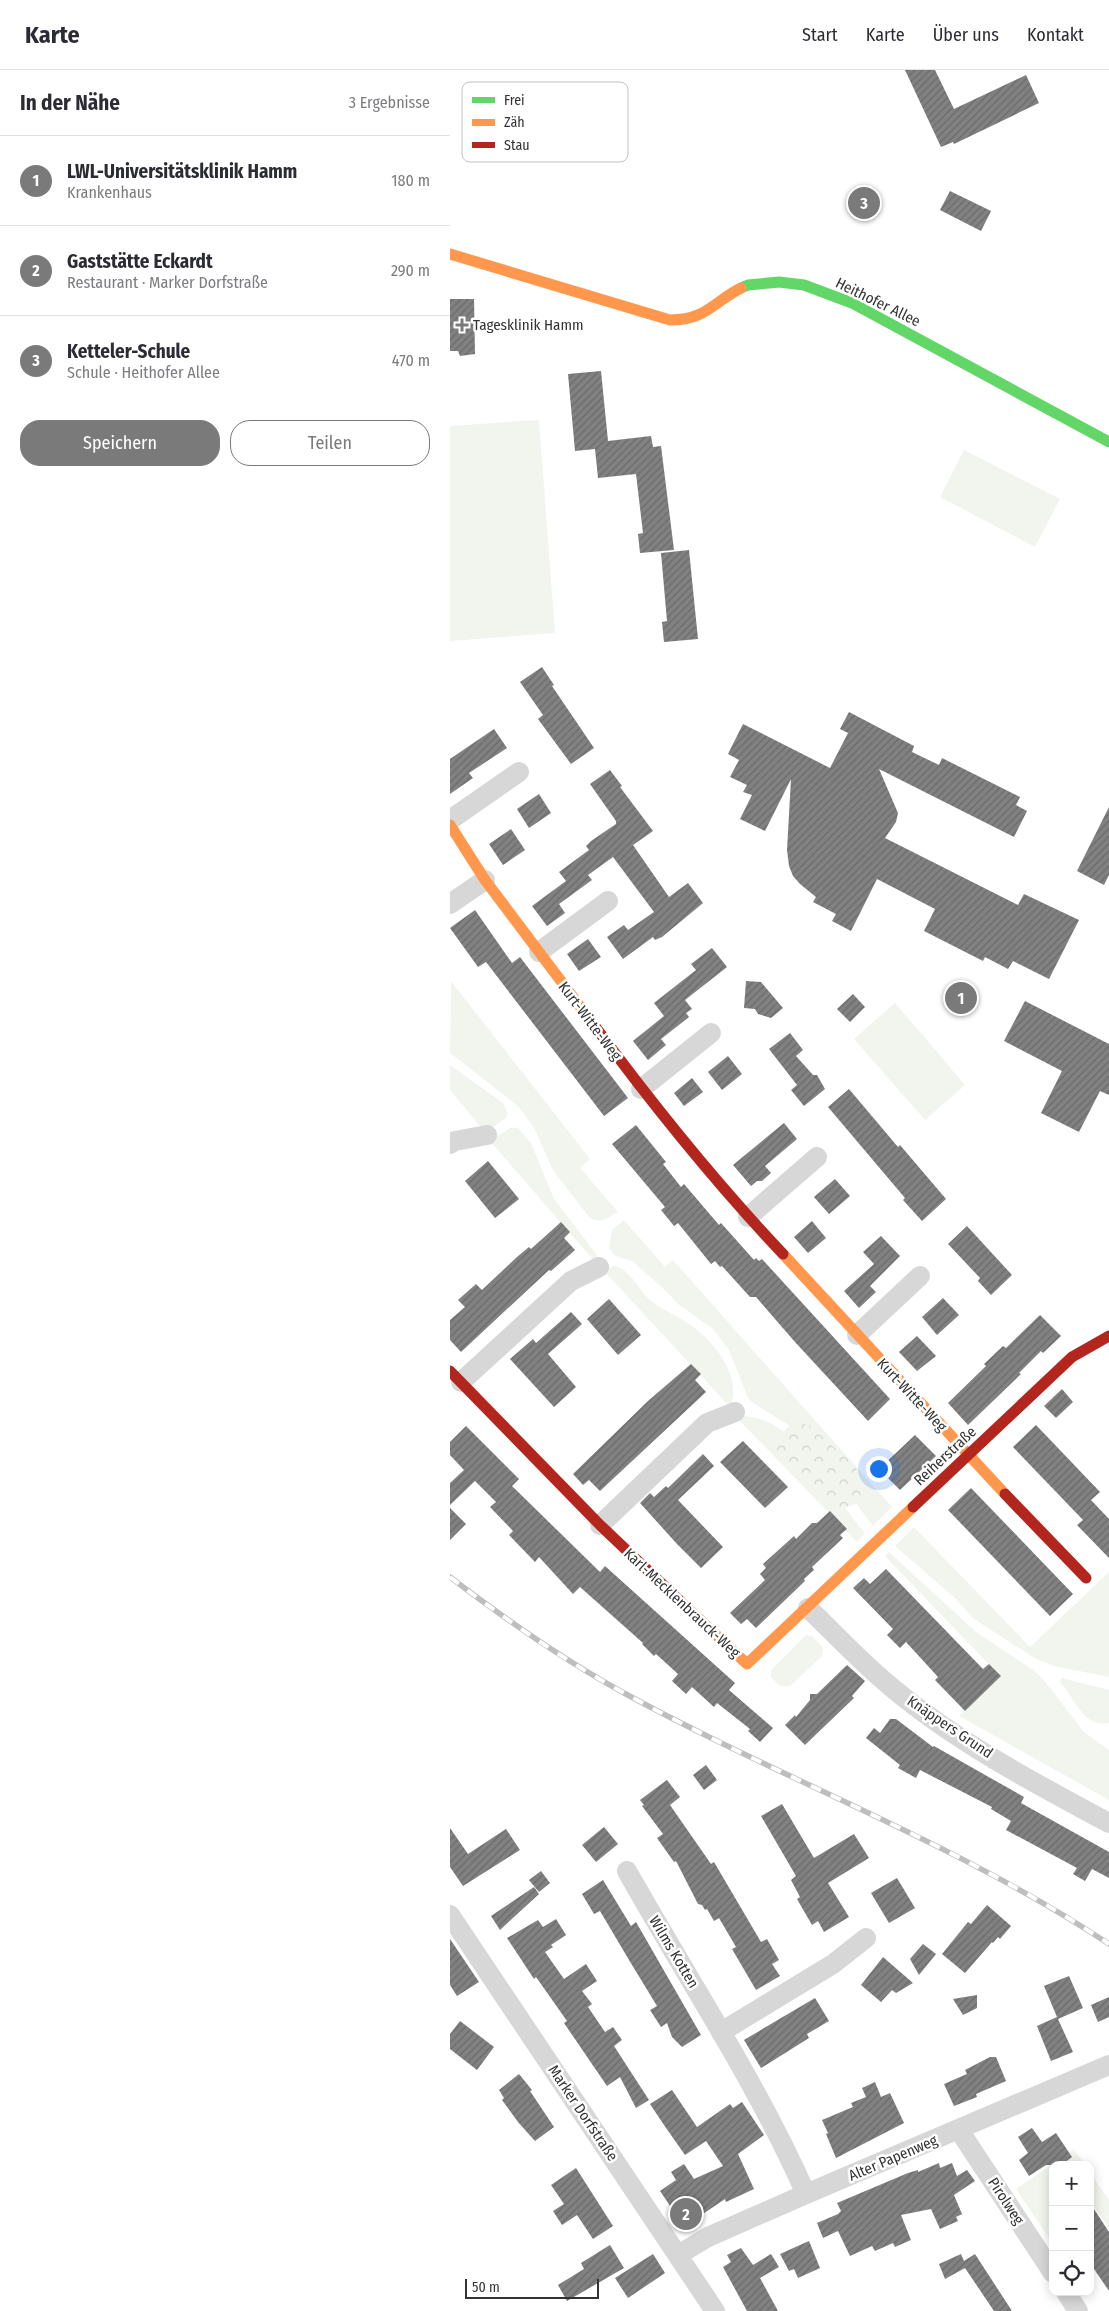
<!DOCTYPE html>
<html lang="de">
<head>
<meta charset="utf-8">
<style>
	body { margin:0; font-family:"Fira Sans Condensed",sans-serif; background:#f2f2f3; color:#2b2b33 }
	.controls { position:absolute; right:15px; bottom:15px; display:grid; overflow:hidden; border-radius:10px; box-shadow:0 2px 12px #0003 }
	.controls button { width:45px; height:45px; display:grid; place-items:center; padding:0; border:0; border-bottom:1px solid #e1e1e2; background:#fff; color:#2b2b33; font:25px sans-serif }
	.scale { position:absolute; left:15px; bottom:12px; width:134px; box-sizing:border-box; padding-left:5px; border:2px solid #333; border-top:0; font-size:14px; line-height:18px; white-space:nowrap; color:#333; -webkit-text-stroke:4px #fff; paint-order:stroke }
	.you { position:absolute; left:428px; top:1398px; width:18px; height:18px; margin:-12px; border:4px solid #fff; border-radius:50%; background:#1a73e8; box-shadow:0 0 0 8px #1a73e833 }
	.badge { display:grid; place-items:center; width:32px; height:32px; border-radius:50%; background:#7a7a7a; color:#fff; font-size:16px; font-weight:700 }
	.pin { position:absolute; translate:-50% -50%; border:2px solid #fff; box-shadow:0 1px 5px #0006 }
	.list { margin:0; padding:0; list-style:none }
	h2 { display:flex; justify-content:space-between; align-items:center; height:65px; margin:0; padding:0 20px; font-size:21px }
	h2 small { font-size:16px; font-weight:400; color:#7c7c81 }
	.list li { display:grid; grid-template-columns:32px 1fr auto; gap:15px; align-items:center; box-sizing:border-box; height:90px; padding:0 20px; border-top:1px solid #e1e1e2 }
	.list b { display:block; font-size:19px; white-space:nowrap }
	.list p { margin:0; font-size:16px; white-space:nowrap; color:#7c7c81 }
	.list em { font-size:16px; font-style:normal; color:#7c7c81 }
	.actions { display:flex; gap:10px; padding:15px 20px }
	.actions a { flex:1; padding:11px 0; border:1px solid #7a7a7a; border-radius:20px; text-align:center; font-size:18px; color:#7a7a7a }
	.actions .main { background:#7a7a7a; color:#fff }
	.icon { flex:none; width:28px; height:28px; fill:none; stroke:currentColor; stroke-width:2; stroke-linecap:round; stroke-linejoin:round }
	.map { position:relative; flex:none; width:659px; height:2241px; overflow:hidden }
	header { display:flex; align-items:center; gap:30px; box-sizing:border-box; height:70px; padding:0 25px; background:#fff; border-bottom:1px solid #e1e1e2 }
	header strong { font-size:24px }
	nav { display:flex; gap:28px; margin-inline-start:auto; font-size:18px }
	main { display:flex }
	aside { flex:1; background:#fff }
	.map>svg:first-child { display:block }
	.green { fill:#f1f5ed }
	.park { fill:url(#park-crowns) }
	.building { fill:url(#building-hatch) }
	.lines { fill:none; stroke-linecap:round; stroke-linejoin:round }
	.street { stroke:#d7d7d7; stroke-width:20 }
	.fast { stroke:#63d668; stroke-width:11 }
	.slow { stroke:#ff974d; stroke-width:11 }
	.jam { stroke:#b3261e; stroke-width:11 }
	.rail-casing { stroke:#bebebe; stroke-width:5.5 }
	.rail { stroke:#fff; stroke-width:4; stroke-dasharray:11; stroke-linecap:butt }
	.poi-dot { fill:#7a7a7a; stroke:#fff; stroke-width:2 }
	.labels { text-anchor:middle; stroke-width:5; stroke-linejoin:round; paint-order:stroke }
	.street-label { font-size:15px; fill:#333; stroke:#fff }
	.poi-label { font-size:15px; fill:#333; stroke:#fff; text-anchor:start }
	.key { fill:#fff; stroke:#c2c2c2; stroke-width:1 }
	.key-label { font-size:14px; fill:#333 }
</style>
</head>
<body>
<header>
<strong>Karte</strong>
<nav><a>Start</a><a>Karte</a><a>Über uns</a><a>Kontakt</a></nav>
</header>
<main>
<aside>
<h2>In der Nähe<small>3 Ergebnisse</small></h2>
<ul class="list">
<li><span class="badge">1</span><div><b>LWL-Universitätsklinik Hamm</b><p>Krankenhaus</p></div><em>180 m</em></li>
<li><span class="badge">2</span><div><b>Gaststätte Eckardt</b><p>Restaurant · Marker Dorfstraße</p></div><em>290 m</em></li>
<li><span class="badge">3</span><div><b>Ketteler-Schule</b><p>Schule · Heithofer Allee</p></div><em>470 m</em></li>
</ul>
<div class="actions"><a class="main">Speichern</a><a>Teilen</a></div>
</aside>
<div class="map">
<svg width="659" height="2241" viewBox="0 0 659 2241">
	<defs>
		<pattern id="park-crowns" width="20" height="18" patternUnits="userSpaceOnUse" patternTransform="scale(1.25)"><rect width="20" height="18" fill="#f1f5ed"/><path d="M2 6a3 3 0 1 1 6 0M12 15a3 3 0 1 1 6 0" fill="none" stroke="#cfd2cc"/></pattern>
		<pattern id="building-hatch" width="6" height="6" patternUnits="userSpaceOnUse" patternTransform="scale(1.25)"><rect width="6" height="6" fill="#818181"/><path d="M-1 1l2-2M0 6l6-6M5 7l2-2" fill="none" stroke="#6a6a6a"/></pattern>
	</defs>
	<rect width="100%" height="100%" fill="#fff"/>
	<g class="green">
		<polygon points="89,350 105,563 0,571 0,356"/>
		<polygon points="514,380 610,429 585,477 490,427"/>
		<path d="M 1,911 L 140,1089 L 130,1098 L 168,1142 C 157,1148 150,1155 139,1147 L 103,1100 L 84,1058 L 68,1036 L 0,983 Z"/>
		<polygon points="445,933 515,1015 475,1050 404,969"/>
		<polygon points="0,995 53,1033 57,1042 56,1048 35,1062 0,1020"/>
		<polygon points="60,1058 68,1058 81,1073 104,1129 147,1185 148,1190 146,1193 40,1071"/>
		<polygon points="174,1150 215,1197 223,1190 442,1437 423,1456 353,1364 303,1333 298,1328 279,1280 263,1259 228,1234 215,1220 182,1191 164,1185 159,1178 162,1160"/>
		<path d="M 163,1196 C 179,1197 188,1219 199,1229 C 211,1240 228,1246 242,1256 C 265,1273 293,1307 280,1337 L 154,1201 Z"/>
		<path d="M 294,1346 C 352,1350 381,1426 415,1463 L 407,1472 L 287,1348 Z"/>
		<polygon points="464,1457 580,1577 659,1502 659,1607 604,1596 586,1589 524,1549 505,1528 445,1476"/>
		<polygon points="439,1482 526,1562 582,1599 593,1609 634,1662 659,1680 659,1730 509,1646 550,1606 435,1486"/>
		<polygon points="356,1565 362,1566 373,1578 372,1586 340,1616 330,1616 321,1607 321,1600"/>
		<path d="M 612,1608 L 659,1620 L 659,1653 C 633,1658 625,1628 610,1612 Z"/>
		<polygon points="624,2079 635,2095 603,2095 603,2174 566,2119"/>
		<polygon points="640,2103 659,2130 659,2158 640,2131"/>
	</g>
	<polygon class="park" points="345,1351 360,1356 402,1393 411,1405 415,1416 410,1432 391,1439 337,1397 326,1382 328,1366"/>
	<g class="building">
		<polygon points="455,0 485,0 504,39 576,5 589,33 504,74 503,72 491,77"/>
		<polygon points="500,121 541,141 531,161 490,140"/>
		<polygon points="0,229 24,229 25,284 10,286 8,281 0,281"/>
		<polygon points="151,301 158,371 201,366 203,377 211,376 224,480 190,483 188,464 193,463 186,404 148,408 145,379 125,381 118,304"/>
		<polygon points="239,480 248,569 214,572 212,552 217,551 211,483"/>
		<polygon points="92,597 104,615 102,616 144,678 121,694 88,649 93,645 70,612"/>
		<polygon points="399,642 464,676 462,682 489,695 492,688 570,727 566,735 577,741 564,767 429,699 448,743 446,752 435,768 568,835 574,824 629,850 599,909 563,891 558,899 535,887 533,891 474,861 485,839 427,809 401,861 382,851 386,844 363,832 366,827 350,814 343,806 339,796 337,780 341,709 315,761 290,749 302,725 293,722 297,715 280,707 289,690 278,684 293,654 380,698 398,663 390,659"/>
		<polygon points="44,659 57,678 19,703 23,708 0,724 0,689"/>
		<polygon points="160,700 172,716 170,717 203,761 183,775 219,827 238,813 253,833 212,867 205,870 203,867 173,889 157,867 174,855 178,860 204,842 163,787 138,805 142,810 109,834 115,843 97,856 82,836 116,811 109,802 139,780 136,776 141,771 166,754 166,751 140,714"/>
		<polygon points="89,724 101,743 79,758 67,739"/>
		<polygon points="659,737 659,805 654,815 627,801"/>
		<polygon points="61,759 75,780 53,795 39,774"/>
		<polygon points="25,840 62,893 70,887 178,1028 154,1046 36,892 28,897 0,858"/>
		<polygon points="138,869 151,887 129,901 117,884"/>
		<polygon points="262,878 277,897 235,930 242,939 236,943 239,947 211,969 216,975 198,990 183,971 214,946 204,933 246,900 241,894"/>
		<polygon points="296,911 311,912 333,938 321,948 308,944 305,939 294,938"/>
		<polygon points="403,924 415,937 400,952 387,939"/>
		<polygon points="575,931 659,974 659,1025 650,1021 629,1062 591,1043 612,1001 554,971"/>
		<polygon points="340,963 353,980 346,986 363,1005 367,1005 375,1019 354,1036 341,1020 347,1015 319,979"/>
		<polygon points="278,986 292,1004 272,1020 258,1002"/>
		<polygon points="242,1008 253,1022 234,1036 224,1023"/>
		<polygon points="399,1019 448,1077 450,1075 496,1129 472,1151 453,1130 455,1128 378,1037"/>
		<polygon points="334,1053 347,1069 315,1096 321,1103 312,1111 307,1111 301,1116 283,1095"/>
		<polygon points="186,1055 216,1092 213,1094 231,1117 234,1114 269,1155 271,1153 304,1190 306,1188 309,1191 312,1189 440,1329 418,1351 345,1272 306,1227 300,1227 272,1196 270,1197 265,1191 261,1194 228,1153 224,1156 211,1140 215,1137 162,1074"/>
		<polygon points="38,1091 69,1129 45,1148 15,1111"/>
		<polygon points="385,1109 400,1126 379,1144 364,1127"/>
		<polygon points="362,1151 376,1168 358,1183 344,1167"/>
		<polygon points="111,1152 120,1162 114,1168 125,1180 101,1201 99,1200 11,1282 0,1270 0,1250 15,1237 8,1230 26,1214 32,1220 67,1187 79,1177 81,1179"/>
		<polygon points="517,1156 562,1205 541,1225 528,1211 530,1208 498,1174"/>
		<polygon points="431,1166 450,1186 420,1216 426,1222 409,1238 394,1221 424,1194 413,1182"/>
		<polygon points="493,1228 509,1245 487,1265 472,1247"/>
		<polygon points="159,1229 191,1265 168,1285 137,1249"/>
		<polygon points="121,1242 132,1254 98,1284 126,1317 104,1337 60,1289 83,1269 86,1273"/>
		<polygon points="590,1245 611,1266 593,1283 591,1281 569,1303 571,1304 518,1355 498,1333 536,1296 534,1294 553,1276 556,1278"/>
		<polygon points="467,1266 486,1286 467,1301 449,1282"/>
		<polygon points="241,1294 251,1304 245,1310 256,1322 150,1421 139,1410 133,1415 123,1404 198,1331"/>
		<polygon points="612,1319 623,1332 606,1348 594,1336"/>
		<polygon points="586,1355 650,1422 641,1430 659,1449 659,1488 627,1455 633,1450 563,1377"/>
		<polygon points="16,1356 69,1409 62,1416 150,1502 155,1496 285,1613 279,1620 323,1658 310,1672 298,1661 300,1659 267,1633 264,1637 242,1617 236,1624 222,1611 228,1604 206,1584 204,1586 192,1574 193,1573 130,1517 123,1524 89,1487 85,1492 59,1465 63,1461 40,1437 46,1432 25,1411 0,1435 0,1413 14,1400 0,1385 0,1372"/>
		<polygon points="465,1365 486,1386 450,1420 429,1399"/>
		<polygon points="293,1371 338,1417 315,1438 270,1392"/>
		<polygon points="253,1384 264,1396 228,1430 273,1477 251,1498 227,1474 190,1433 200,1423 204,1427 216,1416 218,1418"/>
		<polygon points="521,1418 623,1524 600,1546 498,1440"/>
		<polygon points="0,1438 16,1454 0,1470"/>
		<polygon points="380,1441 397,1459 390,1465 393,1468 362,1497 364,1500 354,1509 355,1511 306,1558 297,1549 291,1554 280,1543 315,1510 310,1504 316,1498 313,1494 344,1466 346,1469 362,1453 367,1453"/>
		<polygon points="436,1499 533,1599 539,1594 551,1606 515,1641 485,1610 488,1607 456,1572 450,1578 437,1565 443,1559 403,1518 414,1508 420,1514"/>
		<polygon points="397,1595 415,1611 402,1626 404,1628 355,1675 335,1655 345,1645 346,1647 360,1630 360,1624 367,1624"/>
		<polygon points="440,1649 446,1649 483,1677 484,1676 574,1727 571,1733 659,1782 659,1808 642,1799 635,1811 623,1804 627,1798 556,1760 561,1751 541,1739 542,1737 470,1700 466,1708 448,1698 450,1695 416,1668 424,1658 430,1663"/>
		<polygon points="256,1695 267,1710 254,1720 243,1705"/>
		<polygon points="217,1710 230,1727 220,1735 261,1794 264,1792 311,1872 317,1869 329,1890 322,1894 330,1906 306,1920 282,1879 286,1877 269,1848 264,1851 257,1839 255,1840 252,1835 248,1834 226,1791 224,1792 207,1768 213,1764 192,1736 194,1735 190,1730"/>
		<polygon points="332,1734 364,1788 404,1764 419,1788 378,1813 399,1847 374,1862 368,1851 362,1855 347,1829 350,1827 341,1810 346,1806 311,1746"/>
		<polygon points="154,1757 168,1774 146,1792 132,1775"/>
		<polygon points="0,1758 18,1784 56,1759 70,1780 13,1816 0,1797"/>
		<polygon points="91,1801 100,1813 89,1822 79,1810"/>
		<polygon points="447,1808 465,1838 439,1853 421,1823"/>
		<polygon points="153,1810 181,1856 186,1852 251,1965 232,1977 222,1967 217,1953 211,1957 200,1940 207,1936 179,1890 150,1841 144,1844 132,1824"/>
		<polygon points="84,1817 89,1824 50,1860 41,1846"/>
		<polygon points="537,1835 561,1856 550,1869 548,1867 543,1873 542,1872 515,1903 492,1884 518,1852 521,1854"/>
		<polygon points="106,1849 116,1865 101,1875 103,1877 95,1882 114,1909 136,1894 147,1911 132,1921 142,1934 138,1937 155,1962 163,1957 172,1970 164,1976 199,2030 186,2038 170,2007 157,2016 114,1953 117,1951 86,1907 84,1909 57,1868 88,1850 93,1857"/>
		<polygon points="0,1869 29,1912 7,1926 0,1915"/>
		<polygon points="473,1874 486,1884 469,1905 460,1889"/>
		<polygon points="433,1887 463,1913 446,1923 442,1920 431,1932 411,1915"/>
		<polygon points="619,1906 633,1938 608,1949 623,1982 601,1991 587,1956 607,1947 594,1916"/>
		<polygon points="527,1925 527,1938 513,1945 503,1929"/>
		<polygon points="659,1927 659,1947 648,1952 641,1935"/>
		<polygon points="365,1928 379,1951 357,1964 359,1968 311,1998 294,1970"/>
		<polygon points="10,1951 44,1977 27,2000 0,1979 0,1964"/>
		<polygon points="540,1987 546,1987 556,2011 526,2024 527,2027 504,2036 494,2014 517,2004 515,2000"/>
		<polygon points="69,2004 82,2020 80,2021 104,2057 85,2071 68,2052 52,2030 54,2028 49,2020"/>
		<polygon points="425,2012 431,2027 440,2023 454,2053 386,2088 376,2064 378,2063 372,2050 403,2037 401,2033 416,2027 412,2018"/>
		<polygon points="222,2020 247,2057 280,2034 283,2038 292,2032 314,2065 288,2084 304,2119 276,2132 275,2129 238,2154 231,2152 210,2121 226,2110 221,2102 234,2094 244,2109 273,2096 256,2071 235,2085 214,2055 200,2034"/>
		<polygon points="582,2058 592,2072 606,2063 622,2087 611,2095 596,2095 579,2106 569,2090 578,2083 568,2067"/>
		<polygon points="489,2093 490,2098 502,2093 507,2106 517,2100 525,2111 504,2125 512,2144 506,2147 508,2151 490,2159 481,2139 451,2145 461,2170 445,2177 443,2173 425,2181 422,2176 400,2186 388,2161 373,2168 367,2153 388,2144 391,2141 387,2133 458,2103 468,2100 468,2102"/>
		<polygon points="126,2098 163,2156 143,2169 127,2145 112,2155 103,2141 114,2134 101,2115"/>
		<polygon points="640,2133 659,2162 659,2221 640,2193"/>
		<polygon points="359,2171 370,2198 348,2208 344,2199 339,2201 330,2184"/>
		<polygon points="160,2175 174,2198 117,2231 108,2215 134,2199 131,2193"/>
		<polygon points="291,2178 303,2195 321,2184 329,2197 310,2208 328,2241 297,2241 273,2197 281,2192 277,2185"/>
		<polygon points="203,2184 215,2203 178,2228 165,2208"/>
		<polygon points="511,2184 514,2191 525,2184 562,2241 544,2241 515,2198 495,2209 489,2194"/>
	</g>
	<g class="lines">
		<g class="street">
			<polyline points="0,750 69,702"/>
			<polyline points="0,834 35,810"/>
			<polyline points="89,882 158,831"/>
			<polyline points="191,1019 261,963"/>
			<polyline points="0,1074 5,1071 37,1065"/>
			<polyline points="298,1147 367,1087"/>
			<polyline points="407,1265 470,1206"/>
			<polyline points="11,1312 121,1211 149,1197"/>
			<polyline points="150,1455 257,1353 285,1342"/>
			<path d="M 358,1538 C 385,1564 411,1592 440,1616 C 505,1671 584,1713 659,1753"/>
			<path d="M 177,1801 C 237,1908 306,2011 356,2124"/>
			<polyline points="0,1845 265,2241"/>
			<polyline points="271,1962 383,1894 416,1868"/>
			<polyline points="509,2060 603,2203"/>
			<polyline points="228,2185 258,2167 356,2124 659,1995"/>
			<polyline points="616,2222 628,2241"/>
		</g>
		<polyline class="fast" points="291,218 298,215 329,212 354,215 402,233 659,372"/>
		<g class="slow">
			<path d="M 0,184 L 220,250 C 256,250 262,233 291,218"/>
			<polyline points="0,755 35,810 144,955"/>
			<polyline points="333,1184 555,1424"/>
			<polyline points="230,1531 297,1594 463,1437"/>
		</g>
		<g class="jam">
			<path d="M 144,955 C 203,1035 265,1112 333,1184"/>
			<polyline points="0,1301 150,1455 230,1531"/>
			<polyline points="555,1424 636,1508"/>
			<polyline points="463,1437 622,1287 659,1266"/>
		</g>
		<g class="rail-casing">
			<path id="rail" d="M 0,1507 C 55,1549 112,1589 174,1623 C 333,1710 507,1773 659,1874"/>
		</g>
		<use href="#rail" class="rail"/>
	</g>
	<path class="poi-dot" d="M9.5 247.5h5v5h5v5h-5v5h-5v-5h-5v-5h5z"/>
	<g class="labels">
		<g class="street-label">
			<text transform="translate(428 232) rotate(26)" y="5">Heithofer Allee</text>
			<text transform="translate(140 951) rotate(53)" y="5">Kurt-Witte-Weg</text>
			<text transform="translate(462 1325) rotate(47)" y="5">Kurt-Witte-Weg</text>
			<text transform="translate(495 1386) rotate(-43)" y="5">Reiherstraße</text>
			<text transform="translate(232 1533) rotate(43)" y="5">Karl-Mecklenbrauck-Weg</text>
			<text transform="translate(500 1657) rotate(34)" y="5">Knäppers Grund</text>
			<text transform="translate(224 1882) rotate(59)" y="5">Wilms Kotten</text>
			<text transform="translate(133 2043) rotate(56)" y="5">Marker Dorfstraße</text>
			<text transform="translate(443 2088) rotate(-23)" y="5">Alter Papenweg</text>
			<text transform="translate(556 2131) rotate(57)" y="5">Pirolweg</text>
		</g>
		<g class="poi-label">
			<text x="23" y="260">Tagesklinik Hamm</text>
		</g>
	</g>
	<rect x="12" y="12" width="166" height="80" rx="8" class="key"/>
	<rect x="22" y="27" width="23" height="6" fill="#63d668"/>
	<rect x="22" y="49" width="23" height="7" fill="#ff974d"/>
	<rect x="22" y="72" width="23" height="6" fill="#b3261e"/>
	<g class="key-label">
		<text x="54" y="35">Frei</text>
		<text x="54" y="57">Zäh</text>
		<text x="54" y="80">Stau</text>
	</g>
</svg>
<div class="controls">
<button>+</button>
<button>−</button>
<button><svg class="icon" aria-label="locate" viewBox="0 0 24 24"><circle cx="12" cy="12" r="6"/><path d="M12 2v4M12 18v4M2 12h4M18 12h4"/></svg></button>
</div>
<div class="scale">50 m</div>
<div class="you"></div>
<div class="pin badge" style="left:511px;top:928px">1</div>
<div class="pin badge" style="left:236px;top:2144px">2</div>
<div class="pin badge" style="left:414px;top:133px">3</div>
</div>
</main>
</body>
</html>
